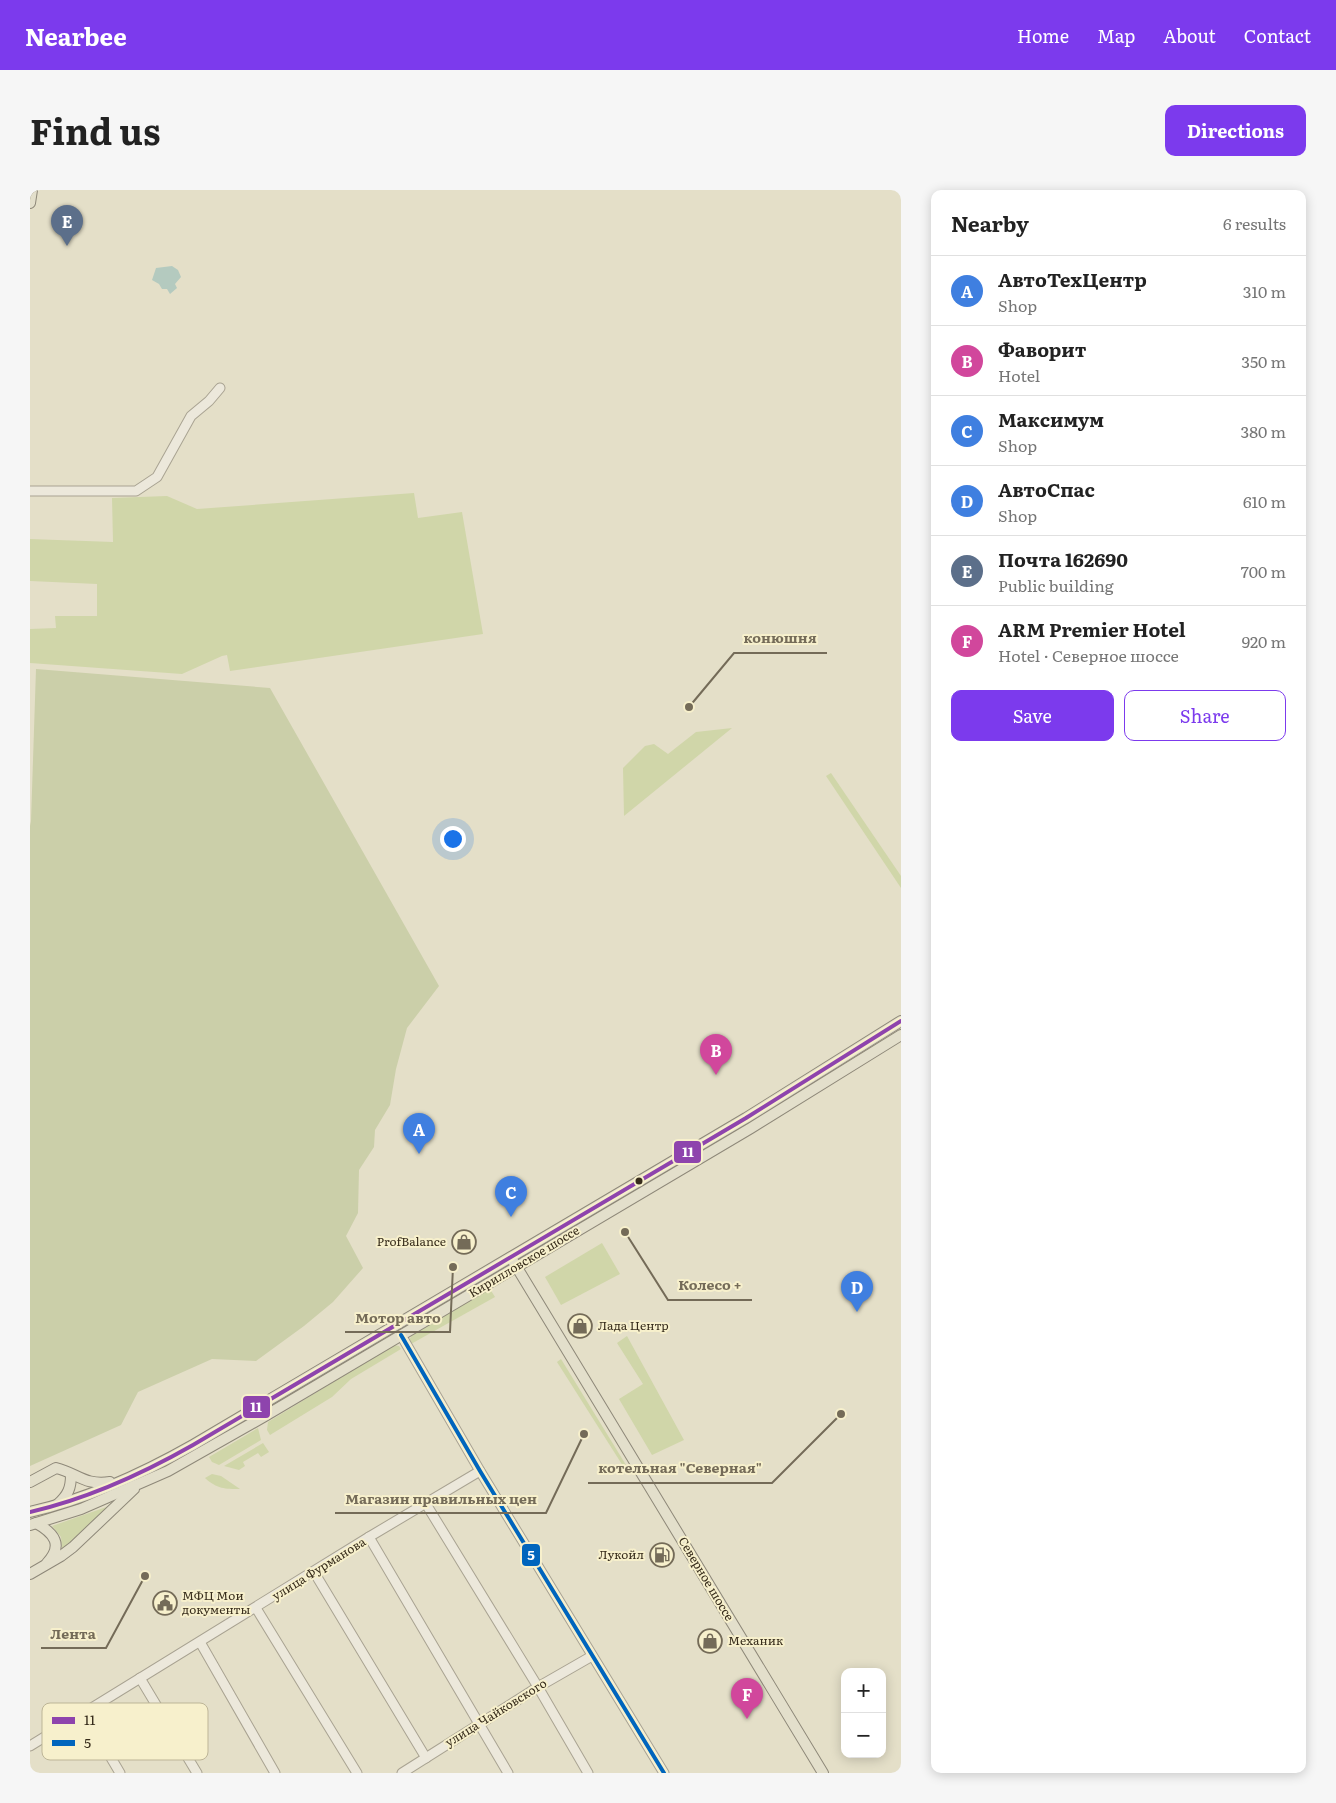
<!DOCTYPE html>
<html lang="en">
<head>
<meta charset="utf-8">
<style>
	body { margin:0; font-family:Literata,serif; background:#f6f6f6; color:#222 }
	.controls { position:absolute; right:15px; bottom:15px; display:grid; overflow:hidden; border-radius:10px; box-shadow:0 2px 12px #0003 }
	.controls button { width:45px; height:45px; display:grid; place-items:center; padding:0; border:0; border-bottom:1px solid #e0e0e0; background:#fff; color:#222; font:25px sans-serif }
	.you { position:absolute; left:422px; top:648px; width:18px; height:18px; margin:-12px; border:4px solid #fff; border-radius:50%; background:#1a73e8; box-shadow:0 0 0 8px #1a73e833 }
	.badge { display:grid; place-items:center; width:32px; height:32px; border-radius:50%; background:#7c3aed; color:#fff; font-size:16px; font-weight:700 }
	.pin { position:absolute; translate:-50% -41px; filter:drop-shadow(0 1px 2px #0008) }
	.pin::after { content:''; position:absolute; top:26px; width:18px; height:15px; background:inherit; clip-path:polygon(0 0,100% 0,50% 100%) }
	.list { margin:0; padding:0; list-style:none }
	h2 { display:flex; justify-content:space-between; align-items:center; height:65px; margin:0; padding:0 20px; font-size:21px }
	h2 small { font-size:16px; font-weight:400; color:#767676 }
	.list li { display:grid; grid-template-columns:32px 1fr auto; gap:15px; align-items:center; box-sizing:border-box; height:70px; padding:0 20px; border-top:1px solid #e0e0e0 }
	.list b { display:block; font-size:19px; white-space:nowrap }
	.list p { margin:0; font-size:16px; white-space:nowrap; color:#767676 }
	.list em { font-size:16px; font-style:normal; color:#767676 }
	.actions { display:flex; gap:10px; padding:15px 20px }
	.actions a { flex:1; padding:11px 0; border:1px solid #7c3aed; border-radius:10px; text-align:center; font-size:18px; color:#7c3aed }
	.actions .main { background:#7c3aed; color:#fff }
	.map { position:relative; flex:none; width:871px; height:1583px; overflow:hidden; border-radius:10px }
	header { display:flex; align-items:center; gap:30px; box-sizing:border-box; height:70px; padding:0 25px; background:#7c3aed; color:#fff }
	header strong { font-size:24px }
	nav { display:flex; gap:28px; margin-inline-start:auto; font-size:18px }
	.intro { display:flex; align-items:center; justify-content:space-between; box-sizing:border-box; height:120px; padding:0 30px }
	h1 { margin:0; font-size:35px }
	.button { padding:12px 22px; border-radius:10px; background:#7c3aed; color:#fff; font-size:18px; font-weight:700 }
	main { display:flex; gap:30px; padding:0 30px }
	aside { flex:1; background:#fff; border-radius:10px; box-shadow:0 2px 12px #0003 }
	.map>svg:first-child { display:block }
	.green { fill:#d0d6a9 }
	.cemetery { fill:#cbcfa9 }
	.water { fill:#b4cabf }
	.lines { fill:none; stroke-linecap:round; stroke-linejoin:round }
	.minor-casing { stroke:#a9a392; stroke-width:11 }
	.major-casing { stroke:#8e8879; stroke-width:12 }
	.minor { stroke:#ece8db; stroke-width:9 }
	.major { stroke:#e3dfcb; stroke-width:10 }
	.bus-1-casing { stroke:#f7f0cc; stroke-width:8 }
	.bus-2-casing { stroke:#f7f0cc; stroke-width:8 }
	.bus-1 { stroke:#8e44ad; stroke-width:4 }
	.bus-2 { stroke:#0065bd; stroke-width:4 }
	.bus-dot { fill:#372c1b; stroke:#f7f0cc; stroke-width:2 }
	.labels { text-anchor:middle; stroke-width:4; stroke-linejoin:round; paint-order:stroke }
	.poi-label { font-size:12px; fill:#372c1b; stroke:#f7f0cc; text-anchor:start }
	.street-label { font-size:12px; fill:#372c1b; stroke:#f7f0cc }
	.key { fill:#f7f0cc; stroke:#bdb597; stroke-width:1 }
	.key-label { font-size:14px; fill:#372c1b }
	.leader { fill:none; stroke:#746b58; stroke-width:2 }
	.callout-dot { fill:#746b58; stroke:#f7f0cc; stroke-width:2 }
	.callout-label { font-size:14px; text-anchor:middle; font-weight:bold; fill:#746b58; stroke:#f7f0cc; stroke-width:4; stroke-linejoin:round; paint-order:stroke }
	.line-badge { stroke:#f7f0cc; stroke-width:2 }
	.badge-label { font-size:14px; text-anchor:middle; font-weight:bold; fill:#fff }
</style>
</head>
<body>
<header>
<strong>Nearbee</strong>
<nav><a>Home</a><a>Map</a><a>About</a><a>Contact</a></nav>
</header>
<div class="intro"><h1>Find us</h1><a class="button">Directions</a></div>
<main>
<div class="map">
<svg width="871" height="1583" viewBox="0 0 871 1583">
	<rect width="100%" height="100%" fill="#e4dfc8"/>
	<g class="green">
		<polygon points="384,303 388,328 432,322 453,444 200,481 197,465 192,466 152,484 0,473 0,439 26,438 25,426 67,426 67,394 0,391 0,349 83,352 82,308 137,306 167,319"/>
		<polygon points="702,538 594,626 593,578 615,556 624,554 638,564 666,542"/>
		<polygon points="801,583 871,686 871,698 796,586"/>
		<polygon points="572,1053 590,1084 531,1115 515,1087"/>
		<polygon points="460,1099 465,1107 381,1154 379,1150 382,1145"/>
		<polygon points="597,1146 654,1250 622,1265 589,1209 613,1194 587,1153"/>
		<polygon points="364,1155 369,1156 371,1159 321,1189 302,1207 240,1245 237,1240 238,1232"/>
		<polygon points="531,1169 596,1275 593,1276 527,1172"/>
		<polygon points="228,1238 231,1250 189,1275 182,1272 179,1267"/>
		<polygon points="233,1253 239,1262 231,1267 228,1263 213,1272 215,1276 209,1280 194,1276"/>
		<path d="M 182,1284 L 191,1286 L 210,1299 C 195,1299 187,1299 175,1288 Z"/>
		<polygon points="82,1315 32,1360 31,1347 22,1336"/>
	</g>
	<polygon class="cemetery" points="6,479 240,498 409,796 377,838 366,879 360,915 345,940 344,957 329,980 328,1023 316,1046 333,1078 303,1112 274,1136 226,1171 182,1169 108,1202 91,1235 0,1276 0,636 1,631"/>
	<polygon class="water" points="142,76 148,80 151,87 145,94 147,98 140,104 137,99 132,99 129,94 122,90 126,78"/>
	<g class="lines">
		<g class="minor-casing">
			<g id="minor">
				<polyline points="0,301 106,301 127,287 161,226 179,211 190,198"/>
				<polyline points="371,1145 450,1281 634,1583"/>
				<polyline points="396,1314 508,1497 558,1583"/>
				<polyline points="339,1347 478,1583"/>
				<polyline points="284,1382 396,1568"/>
				<polyline points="226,1418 327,1583"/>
				<polyline points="170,1452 245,1583"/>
				<polyline points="110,1488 167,1583"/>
				<polyline points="54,1522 90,1583"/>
				<polyline points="0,1556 339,1347 450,1281"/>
				<polyline points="372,1583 508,1497 562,1466"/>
			</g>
		</g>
		<g class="major-casing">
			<g id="major">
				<polyline points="0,13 2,0"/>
				<polyline points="483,1071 793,1583"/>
				<path d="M 0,1292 L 26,1278 C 47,1283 55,1296 80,1292"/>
				<path d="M 28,1314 C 38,1305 41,1298 41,1285"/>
				<path d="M 0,1322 C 57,1309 112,1284 163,1255 L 716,928 L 871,831"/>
				<path d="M 6,1333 C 24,1343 34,1355 17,1373"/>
				<polyline points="0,1335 51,1319 138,1281 235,1226 721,938 871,845"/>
				<polyline points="0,1384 31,1366 43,1357 104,1299"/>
			</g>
		</g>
		<use href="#minor" class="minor"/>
		<use href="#major" class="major"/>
		<g class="bus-1-casing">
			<path id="bus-1" d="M 0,1322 C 57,1309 112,1284 163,1255 L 716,928 L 871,831"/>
		</g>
		<g class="bus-2-casing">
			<polyline id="bus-2" points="371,1145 450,1281 634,1583"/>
		</g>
		<use href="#bus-1" class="bus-1"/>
		<use href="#bus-2" class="bus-2"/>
	</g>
	<defs>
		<g id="shop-ring" transform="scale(1.25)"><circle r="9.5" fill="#f7f0cc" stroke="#746b58" stroke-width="1.5"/><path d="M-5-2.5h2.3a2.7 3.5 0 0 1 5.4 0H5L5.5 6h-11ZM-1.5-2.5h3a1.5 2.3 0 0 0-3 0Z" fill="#746b58"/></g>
		<g id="fuel-ring" transform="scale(1.25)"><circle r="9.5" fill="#f7f0cc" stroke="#746b58" stroke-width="1.5"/><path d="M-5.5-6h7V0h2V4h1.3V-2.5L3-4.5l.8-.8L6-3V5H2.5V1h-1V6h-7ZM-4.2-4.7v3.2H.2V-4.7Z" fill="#746b58"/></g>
		<g id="civic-ring" transform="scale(1.25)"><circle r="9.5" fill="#f7f0cc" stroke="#746b58" stroke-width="1.5"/><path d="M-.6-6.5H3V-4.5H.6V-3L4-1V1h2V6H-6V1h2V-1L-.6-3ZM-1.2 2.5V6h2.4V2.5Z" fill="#746b58"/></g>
	</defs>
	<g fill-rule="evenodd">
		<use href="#shop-ring" x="434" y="1052"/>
		<use href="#shop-ring" x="550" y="1136"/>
		<use href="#fuel-ring" x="632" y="1365"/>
		<use href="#civic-ring" x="135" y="1413"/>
		<use href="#shop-ring" x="680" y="1451"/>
	</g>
	<circle class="bus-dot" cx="609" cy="991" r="4.5"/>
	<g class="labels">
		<g class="poi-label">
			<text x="416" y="1056" text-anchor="end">ProfBalance</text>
			<text x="568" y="1140">Лада Центр</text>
			<text x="614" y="1369" text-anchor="end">Лукойл</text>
			<text x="152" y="1410">МФЦ Мои<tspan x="152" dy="14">документы</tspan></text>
			<text x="698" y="1455">Механик</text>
		</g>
		<g class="street-label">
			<text transform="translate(494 1072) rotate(-31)" y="4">Кирилловское шоссе</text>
			<text transform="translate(289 1379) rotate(-32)" y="4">улица Фурманова</text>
			<text transform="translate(676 1389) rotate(59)" y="4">Северное шоссе</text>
			<text transform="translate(466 1523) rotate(-32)" y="4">улица Чайковского</text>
		</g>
	</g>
	<rect x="12" y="1513" width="166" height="57" rx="8" class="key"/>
	<rect x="22" y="1527" width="23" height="7" fill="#8e44ad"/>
	<rect x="22" y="1550" width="23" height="6" fill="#0065bd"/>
	<g class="key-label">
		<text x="54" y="1535">11</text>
		<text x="54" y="1558">5</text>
	</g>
	<path class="leader" d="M659 517L704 463H797M595 1042L638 1110H722M423 1077L420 1142H315M811 1224L742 1293H558M554 1244L516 1323H305M115 1386L76 1458H11"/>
	<g class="callout-dot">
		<circle cx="659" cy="517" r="5"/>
		<circle cx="595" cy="1042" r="5"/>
		<circle cx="423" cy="1077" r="5"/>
		<circle cx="811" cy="1224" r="5"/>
		<circle cx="554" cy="1244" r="5"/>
		<circle cx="115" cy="1386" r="5"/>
	</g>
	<g class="callout-label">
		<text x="750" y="453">конюшня</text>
		<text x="680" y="1100">Колесо +</text>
		<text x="368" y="1133">Мотор авто</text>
		<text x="650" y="1283">котельная "Северная"</text>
		<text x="411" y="1314">Магазин правильных цен</text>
		<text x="43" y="1449">Лента</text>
	</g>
	<g class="line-badge">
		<rect x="643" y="950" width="29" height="24" rx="5" fill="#8e44ad"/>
		<rect x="212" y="1205" width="29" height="24" rx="5" fill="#8e44ad"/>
		<rect x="491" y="1353" width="20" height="24" rx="5" fill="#0065bd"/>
	</g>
	<g class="badge-label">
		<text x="658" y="967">11</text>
		<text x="226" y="1222">11</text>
		<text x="501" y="1370">5</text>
	</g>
</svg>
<div class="controls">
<button>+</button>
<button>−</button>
</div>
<div class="you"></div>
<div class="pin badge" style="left:389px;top:964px;background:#3f7fe0">A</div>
<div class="pin badge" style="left:686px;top:885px;background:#d1479c">B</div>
<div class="pin badge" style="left:481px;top:1027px;background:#3f7fe0">C</div>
<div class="pin badge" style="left:827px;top:1122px;background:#3f7fe0">D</div>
<div class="pin badge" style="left:37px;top:56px;background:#5c6f8a">E</div>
<div class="pin badge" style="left:717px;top:1529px;background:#d1479c">F</div>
</div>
<aside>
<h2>Nearby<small>6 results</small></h2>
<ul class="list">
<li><span class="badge" style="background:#3f7fe0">A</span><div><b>АвтоТехЦентр</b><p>Shop</p></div><em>310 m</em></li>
<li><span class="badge" style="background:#d1479c">B</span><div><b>Фаворит</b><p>Hotel</p></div><em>350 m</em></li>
<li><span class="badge" style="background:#3f7fe0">C</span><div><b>Максимум</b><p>Shop</p></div><em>380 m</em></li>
<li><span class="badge" style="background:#3f7fe0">D</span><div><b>АвтоСпас</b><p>Shop</p></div><em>610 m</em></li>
<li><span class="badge" style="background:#5c6f8a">E</span><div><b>Почта 162690</b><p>Public building</p></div><em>700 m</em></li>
<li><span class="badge" style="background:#d1479c">F</span><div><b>ARM Premier Hotel</b><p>Hotel · Северное шоссе</p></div><em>920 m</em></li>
</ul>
<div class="actions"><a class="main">Save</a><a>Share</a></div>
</aside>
</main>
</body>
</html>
